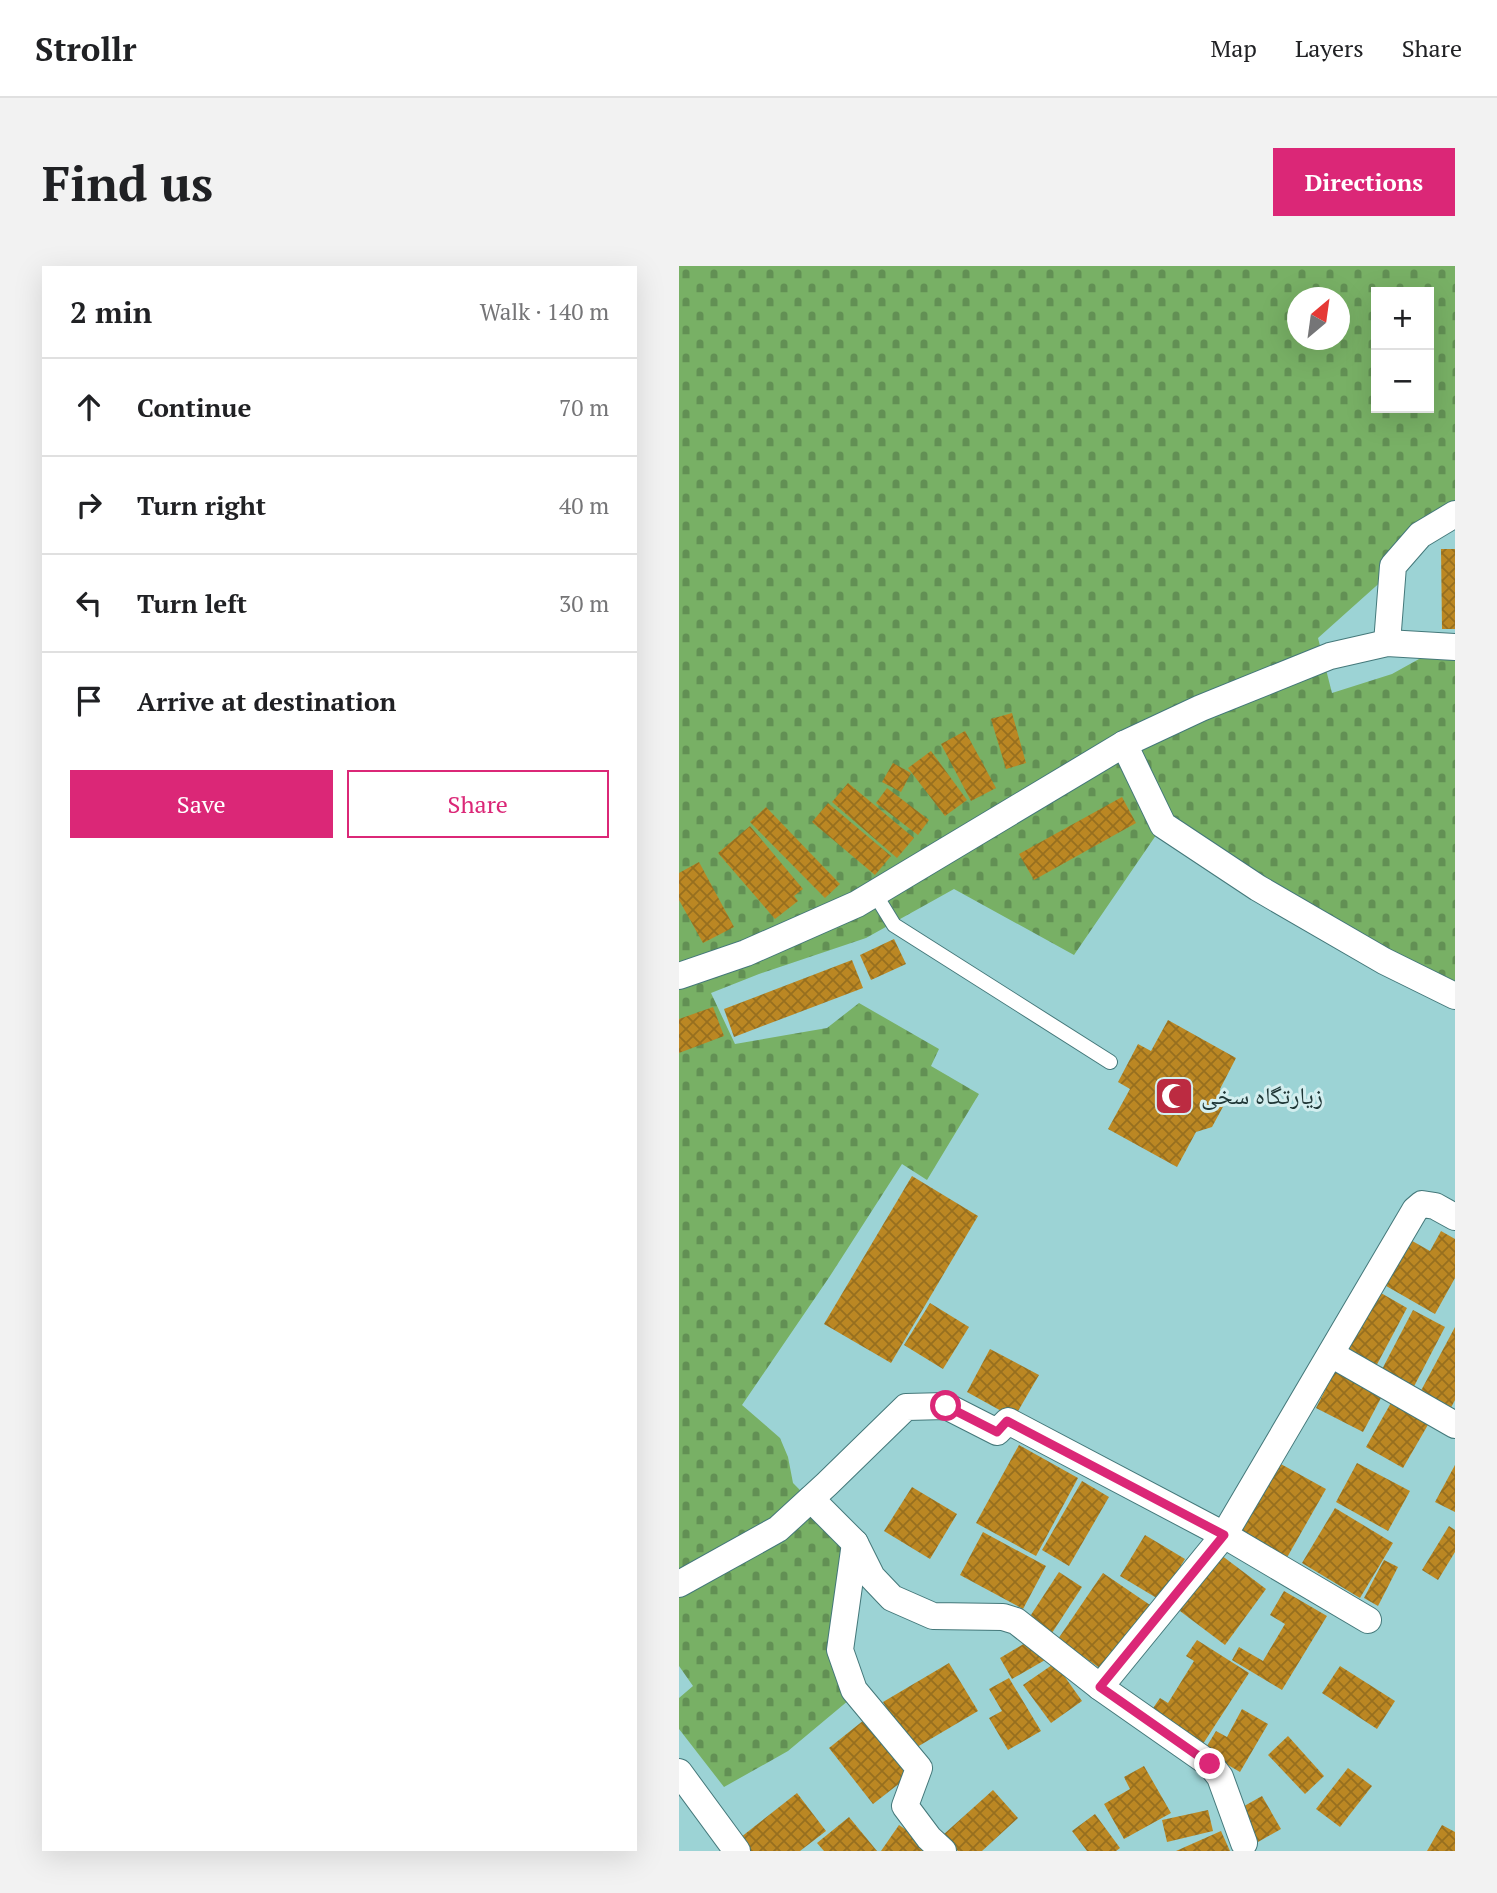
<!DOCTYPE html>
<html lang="en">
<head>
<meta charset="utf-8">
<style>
	body { margin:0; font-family:"PT Serif","Noto Naskh Arabic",serif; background:#f2f2f2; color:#202124 }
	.controls { position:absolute; right:21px; top:21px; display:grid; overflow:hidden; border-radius:0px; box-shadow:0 7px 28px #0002 }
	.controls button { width:63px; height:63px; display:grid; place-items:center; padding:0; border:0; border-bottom:2px solid #e0e0e0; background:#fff; color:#202124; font:35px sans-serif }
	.compass { position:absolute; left:608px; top:21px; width:63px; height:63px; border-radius:50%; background:#fff; box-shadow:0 7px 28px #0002; rotate:29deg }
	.stop { position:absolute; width:21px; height:21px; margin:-16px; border:5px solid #db2777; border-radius:50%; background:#fff }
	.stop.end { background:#db2777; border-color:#fff; box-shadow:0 2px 7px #0008 }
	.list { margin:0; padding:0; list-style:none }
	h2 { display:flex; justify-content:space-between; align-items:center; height:91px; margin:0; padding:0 28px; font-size:30px }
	h2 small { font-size:23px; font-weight:400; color:#757577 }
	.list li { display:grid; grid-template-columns:46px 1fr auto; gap:21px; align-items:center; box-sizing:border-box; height:98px; padding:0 28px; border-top:2px solid #e0e0e0 }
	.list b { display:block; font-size:26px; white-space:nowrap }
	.list em { font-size:23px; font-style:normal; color:#757577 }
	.actions { display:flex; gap:14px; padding:21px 28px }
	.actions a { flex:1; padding:16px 0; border:2px solid #db2777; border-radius:0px; text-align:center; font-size:24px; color:#db2777 }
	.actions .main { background:#db2777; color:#fff }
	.icon { flex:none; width:38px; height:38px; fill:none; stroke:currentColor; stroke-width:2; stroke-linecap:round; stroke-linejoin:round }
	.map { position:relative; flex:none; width:776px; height:1585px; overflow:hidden; border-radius:0px }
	header { display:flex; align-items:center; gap:42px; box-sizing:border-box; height:98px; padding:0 35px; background:#fff; border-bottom:2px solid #e0e0e0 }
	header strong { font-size:33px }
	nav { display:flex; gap:38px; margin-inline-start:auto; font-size:24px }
	.intro { display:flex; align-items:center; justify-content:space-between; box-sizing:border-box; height:168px; padding:0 42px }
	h1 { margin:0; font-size:49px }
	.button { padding:18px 32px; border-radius:0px; background:#db2777; color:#fff; font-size:24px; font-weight:700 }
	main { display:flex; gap:42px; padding:0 42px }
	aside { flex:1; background:#fff; border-radius:0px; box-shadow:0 7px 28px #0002 }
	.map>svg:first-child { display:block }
	.cemetery { fill:url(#cemetery-stones); fill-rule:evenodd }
	.building { fill:url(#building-cross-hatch) }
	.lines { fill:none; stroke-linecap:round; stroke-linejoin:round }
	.service-casing { stroke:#44787a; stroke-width:16 }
	.minor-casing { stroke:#44787a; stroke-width:28 }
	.service { stroke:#fff; stroke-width:14 }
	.minor { stroke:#fff; stroke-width:26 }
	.route { stroke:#db2777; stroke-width:9 }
	.labels { text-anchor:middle; stroke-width:6; stroke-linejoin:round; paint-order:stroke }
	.poi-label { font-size:24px; fill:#1f3636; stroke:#d3eeef; text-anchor:start }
</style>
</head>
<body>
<header>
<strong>Strollr</strong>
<nav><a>Map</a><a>Layers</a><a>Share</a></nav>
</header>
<div class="intro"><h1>Find us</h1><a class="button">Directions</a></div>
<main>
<aside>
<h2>2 min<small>Walk · 140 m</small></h2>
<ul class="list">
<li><svg class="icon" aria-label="ahead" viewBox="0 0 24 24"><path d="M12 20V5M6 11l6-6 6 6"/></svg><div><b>Continue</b></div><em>70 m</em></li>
<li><svg class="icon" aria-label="right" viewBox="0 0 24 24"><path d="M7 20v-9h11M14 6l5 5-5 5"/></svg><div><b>Turn right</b></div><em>40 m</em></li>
<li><svg class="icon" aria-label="left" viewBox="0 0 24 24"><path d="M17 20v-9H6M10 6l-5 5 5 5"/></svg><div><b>Turn left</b></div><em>30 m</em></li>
<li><svg class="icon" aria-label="arrive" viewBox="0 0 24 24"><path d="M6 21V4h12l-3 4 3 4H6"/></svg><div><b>Arrive at destination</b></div></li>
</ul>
<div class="actions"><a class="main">Save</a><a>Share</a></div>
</aside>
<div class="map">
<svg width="776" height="1585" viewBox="0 0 776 1585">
	<defs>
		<pattern id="cemetery-stones" width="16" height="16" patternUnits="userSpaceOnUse" patternTransform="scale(1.75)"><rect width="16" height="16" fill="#78b065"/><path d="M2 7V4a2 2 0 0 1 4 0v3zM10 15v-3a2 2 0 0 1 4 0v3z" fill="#629054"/></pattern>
		<pattern id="building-cross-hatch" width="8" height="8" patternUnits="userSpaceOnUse" patternTransform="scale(1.75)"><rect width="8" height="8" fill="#bb8723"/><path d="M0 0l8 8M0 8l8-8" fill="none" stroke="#976f1f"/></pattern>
	</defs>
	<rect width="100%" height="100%" fill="#9cd3d5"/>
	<path class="cemetery" d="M 0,0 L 776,0 L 776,240 L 715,304 L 639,372 L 653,427 L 713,408 L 776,373 L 776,730 L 484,559 L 395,689 L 275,623 L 187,672 L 80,708 L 32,727 L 56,778 L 148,762 L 180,737 L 260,783 L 252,800 L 300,828 L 248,914 L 223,898 L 151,1010 L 63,1139 L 101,1172 L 109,1191 L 114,1217 L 181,1285 L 165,1379 L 176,1429 L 109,1485 L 45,1521 L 0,1463 L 0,1432 L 14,1420 L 0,1400 ZM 697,26 L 750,26 L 750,142 L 697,142 ZM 618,32 L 660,32 L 660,74 L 618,74 Z"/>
	<g class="building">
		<polygon points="762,283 776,283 776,363 763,363"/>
		<polygon points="333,447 347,497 327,503 312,453"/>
		<polygon points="286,465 317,522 292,535 262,478"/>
		<polygon points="252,485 288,534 266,550 229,502"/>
		<polygon points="214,497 232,507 222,526 203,516"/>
		<polygon points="169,517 235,572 218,592 153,536"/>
		<polygon points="208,522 250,554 239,569 197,537"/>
		<polygon points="443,531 457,557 355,614 340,588"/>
		<polygon points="149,537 212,590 196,609 133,556"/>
		<polygon points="87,541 161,618 146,632 71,556"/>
		<polygon points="71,560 124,623 115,630 119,635 96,653 39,587"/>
		<polygon points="20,596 55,661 24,677 0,634 0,607"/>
		<polygon points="215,673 227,698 192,714 181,689"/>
		<polygon points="173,694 184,722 55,771 45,743"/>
		<polygon points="34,741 45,770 0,787 0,753"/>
		<polygon points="489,754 557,792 541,823 546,837 533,861 517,866 498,901 429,863 451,823 439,816 459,778 472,785"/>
		<polygon points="233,910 299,950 212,1097 145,1058"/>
		<polygon points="762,965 776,973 776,1012 756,1048 702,1017 728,972 751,985"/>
		<polygon points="695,1023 728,1042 695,1104 661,1085"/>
		<polygon points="251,1037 290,1061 264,1103 225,1079"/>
		<polygon points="734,1044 766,1061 731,1128 699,1111"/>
		<polygon points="776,1061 776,1134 767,1151 737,1134"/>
		<polygon points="311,1083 360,1109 335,1152 288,1126"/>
		<polygon points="656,1105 703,1130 684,1166 637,1142"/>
		<polygon points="713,1135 750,1157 724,1202 687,1181"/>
		<polygon points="340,1179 399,1212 357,1290 297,1257"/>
		<polygon points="600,1197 647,1223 606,1295 560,1270"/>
		<polygon points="678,1197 731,1225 709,1265 657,1236"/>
		<polygon points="776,1199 776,1246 756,1236"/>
		<polygon points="403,1215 430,1231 390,1300 363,1284"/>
		<polygon points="233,1221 278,1248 251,1293 205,1265"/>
		<polygon points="656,1242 714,1277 681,1332 623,1297"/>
		<polygon points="770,1260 776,1264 776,1286 759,1314 743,1304"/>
		<polygon points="304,1266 367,1300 344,1343 281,1309"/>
		<polygon points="466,1269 506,1293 481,1334 441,1310"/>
		<polygon points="538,1286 587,1323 546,1379 497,1342"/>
		<polygon points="705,1294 719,1301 699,1340 685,1332"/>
		<polygon points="380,1306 403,1321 371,1370 348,1355"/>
		<polygon points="424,1307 471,1339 425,1405 379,1373"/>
		<polygon points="605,1325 648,1350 603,1424 553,1394 560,1381 584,1395 606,1358 591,1349"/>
		<polygon points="353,1373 366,1394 333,1413 321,1392"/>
		<polygon points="518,1374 570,1407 520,1484 468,1451 481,1432 489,1437 515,1395 507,1390"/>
		<polygon points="270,1397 299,1445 233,1484 204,1436"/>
		<polygon points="376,1397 403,1435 372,1457 344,1419"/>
		<polygon points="661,1400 716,1435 698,1463 643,1427"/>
		<polygon points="330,1412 362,1465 329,1484 310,1452 323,1445 310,1423"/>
		<polygon points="563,1443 589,1458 561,1506 525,1485 537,1465 548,1471"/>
		<polygon points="190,1450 235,1506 194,1538 150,1482"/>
		<polygon points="609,1470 645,1510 626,1528 589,1489"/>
		<polygon points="465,1500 492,1547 445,1573 425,1538 451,1523 445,1511"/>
		<polygon points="669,1502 693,1520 661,1561 637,1543"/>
		<polygon points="314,1524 339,1552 303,1585 279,1585 264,1569"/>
		<polygon points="118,1527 147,1565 121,1585 65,1585 57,1575"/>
		<polygon points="583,1530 602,1563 579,1576 560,1543"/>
		<polygon points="529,1544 534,1565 488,1576 483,1554"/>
		<polygon points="416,1548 441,1582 437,1585 408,1585 393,1565"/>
		<polygon points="170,1551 198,1585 145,1585 138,1577"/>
		<polygon points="220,1559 258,1585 202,1585"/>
		<polygon points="763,1559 776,1566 776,1585 748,1585"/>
		<polygon points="542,1565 551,1585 497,1585"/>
	</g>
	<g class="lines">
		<g class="service-casing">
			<polyline id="service" points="196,628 215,659 431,796"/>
		</g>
		<g class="minor-casing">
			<g id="minor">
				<polyline points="708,377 714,300 741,269 776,248"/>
				<polyline points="445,478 484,559 579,622 705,695 776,730"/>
				<polyline points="0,710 67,687 178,638 445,478 522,442 651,390 708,377 776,381"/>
				<polyline points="652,1088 776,1159"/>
				<polyline points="132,1233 176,1277 193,1311 213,1332 254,1350 324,1351 337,1355 421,1421 545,1269 689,1354"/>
				<polyline points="176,1277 161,1384 175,1424 240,1502 226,1540 250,1572 264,1585"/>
				<polyline points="0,1318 99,1263 148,1218 227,1141 267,1140 318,1166 329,1155 545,1269 736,944 743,938 756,940 776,951"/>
				<polyline points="421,1421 531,1498 541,1511 565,1577"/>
				<polyline points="0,1506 58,1585"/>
			</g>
		</g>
		<use href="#service" class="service"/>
		<use href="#minor" class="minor"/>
	</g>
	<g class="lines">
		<polyline class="route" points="267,1140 318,1166 328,1155 545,1269 421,1421 531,1498"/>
	</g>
	<defs>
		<g id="mosque-square" transform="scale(2.0125)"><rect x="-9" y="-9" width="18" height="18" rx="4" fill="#bc2b41" stroke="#d3eeef"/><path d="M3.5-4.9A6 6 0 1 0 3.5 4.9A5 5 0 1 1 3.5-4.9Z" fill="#fff"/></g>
	</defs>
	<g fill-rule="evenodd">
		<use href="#mosque-square" x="495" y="830"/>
	</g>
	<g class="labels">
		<g class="poi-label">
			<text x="522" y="838">زیارتگاه سخی</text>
		</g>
	</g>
</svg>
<div class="controls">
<button>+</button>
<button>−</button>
</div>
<svg class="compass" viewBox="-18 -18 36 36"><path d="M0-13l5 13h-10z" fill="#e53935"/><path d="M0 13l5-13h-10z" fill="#757577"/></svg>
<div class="stop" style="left:267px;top:1140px"></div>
<div class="stop end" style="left:531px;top:1498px"></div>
</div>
</main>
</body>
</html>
